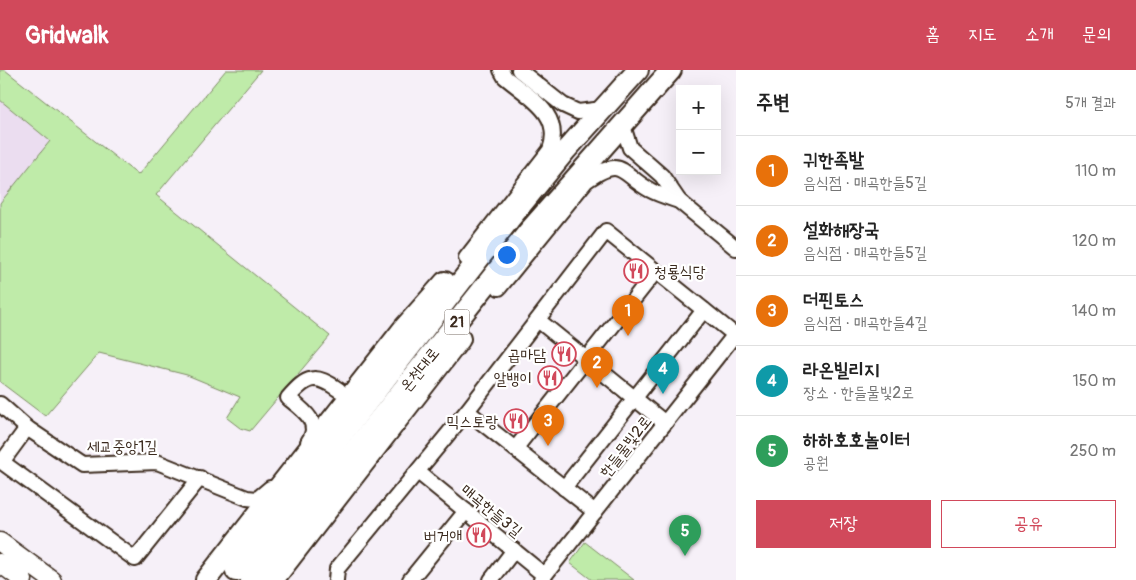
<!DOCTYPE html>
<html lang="ko">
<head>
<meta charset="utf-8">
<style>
	body { margin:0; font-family:Pangolin,"Poor Story",sans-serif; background:#f2f2f2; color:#222 }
	.controls { position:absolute; right:15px; top:15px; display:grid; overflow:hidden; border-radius:0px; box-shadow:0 5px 20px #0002 }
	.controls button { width:45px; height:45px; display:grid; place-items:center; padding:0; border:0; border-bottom:1px solid #e0e0e0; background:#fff; color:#222; font:25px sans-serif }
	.you { position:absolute; left:506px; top:184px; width:18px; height:18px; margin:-12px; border:4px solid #fff; border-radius:50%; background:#1a73e8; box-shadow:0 0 0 8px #1a73e833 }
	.badge { display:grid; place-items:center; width:32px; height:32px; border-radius:50%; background:#d1495b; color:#fff; font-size:16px; font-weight:700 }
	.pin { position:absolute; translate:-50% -41px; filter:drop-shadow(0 1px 2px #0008) }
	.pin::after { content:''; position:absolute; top:26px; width:18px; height:15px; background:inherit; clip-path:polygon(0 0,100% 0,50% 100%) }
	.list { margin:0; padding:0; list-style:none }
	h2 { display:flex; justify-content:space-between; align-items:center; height:65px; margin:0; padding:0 20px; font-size:21px }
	h2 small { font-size:16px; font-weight:400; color:#767676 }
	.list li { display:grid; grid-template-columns:32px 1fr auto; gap:15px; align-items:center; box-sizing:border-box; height:70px; padding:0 20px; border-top:1px solid #e0e0e0 }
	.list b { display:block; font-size:19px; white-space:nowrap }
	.list p { margin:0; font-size:16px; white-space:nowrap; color:#767676 }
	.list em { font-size:16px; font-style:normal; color:#767676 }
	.actions { display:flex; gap:10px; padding:15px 20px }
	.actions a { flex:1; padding:11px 0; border:1px solid #d1495b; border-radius:0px; text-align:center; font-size:18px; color:#d1495b }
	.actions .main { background:#d1495b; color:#fff }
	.map { position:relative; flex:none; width:736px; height:510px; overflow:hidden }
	header { display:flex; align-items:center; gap:30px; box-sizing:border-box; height:70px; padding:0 25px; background:#d1495b; color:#fff }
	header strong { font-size:24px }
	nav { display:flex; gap:28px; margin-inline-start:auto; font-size:18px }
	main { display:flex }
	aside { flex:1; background:#fff }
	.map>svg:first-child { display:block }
	.built { fill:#ebddf0 }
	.green { fill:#bfeba9; stroke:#7d8a64 }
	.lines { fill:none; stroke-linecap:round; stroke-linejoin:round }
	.minor-casing { stroke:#3b2a1e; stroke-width:18 }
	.major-casing { stroke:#3b2a1e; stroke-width:21 }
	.highway-casing { stroke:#3b2a1e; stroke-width:24 }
	.minor { stroke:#fff; stroke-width:14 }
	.major { stroke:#fff; stroke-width:18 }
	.highway { stroke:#fff; stroke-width:20 }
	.labels { text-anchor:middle; stroke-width:4.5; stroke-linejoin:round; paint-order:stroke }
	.shield { fill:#fff; stroke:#766a62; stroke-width:1 }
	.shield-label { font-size:15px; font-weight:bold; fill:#3b2a1e }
	.poi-label { font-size:16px; fill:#3b2a1e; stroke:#fff; text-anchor:end }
	.street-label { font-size:16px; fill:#3b2a1e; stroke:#fff }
</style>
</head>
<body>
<header>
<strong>Gridwalk</strong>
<nav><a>홈</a><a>지도</a><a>소개</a><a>문의</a></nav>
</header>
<main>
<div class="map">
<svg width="736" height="510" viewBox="0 0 736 510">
	<rect width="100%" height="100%" fill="#f6f0f8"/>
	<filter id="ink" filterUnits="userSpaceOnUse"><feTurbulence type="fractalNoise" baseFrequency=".02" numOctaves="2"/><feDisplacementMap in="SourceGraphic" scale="10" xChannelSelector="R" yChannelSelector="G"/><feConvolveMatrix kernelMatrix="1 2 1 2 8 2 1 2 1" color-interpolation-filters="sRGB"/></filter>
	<g filter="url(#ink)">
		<polygon class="built" points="0,30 51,71 0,133"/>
		<g class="green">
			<polygon points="0,0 5,0 138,105 226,0 261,0 156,125 330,266 250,361 240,358 227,348 240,327 187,305 99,283 45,346 0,312 0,133 50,71 0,30"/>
			<polygon points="585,472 634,510 592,510 570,493"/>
		</g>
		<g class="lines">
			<g class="minor-casing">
				<g id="minor">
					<polyline points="519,0 563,35 578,42 603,39"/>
					<polyline points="627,51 624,59 630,78 662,106 679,131 736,178"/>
					<path d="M 466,188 L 550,80 C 563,44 530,28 505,7 L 501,0"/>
					<path d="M 499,218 L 586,111 C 624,84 621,105 650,120 C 659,125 670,128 679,131"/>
					<polyline points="538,250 665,353"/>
					<polyline points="0,334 27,358 82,395 157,392 247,428 257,429 270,418"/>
					<polyline points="467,341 595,442"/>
					<polyline points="27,358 2,392 135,489 200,408"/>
					<path d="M 308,372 C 323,353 302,339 288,328 C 307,306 315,303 339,320"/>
					<polyline points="515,379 656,201"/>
					<polyline points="418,402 544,505"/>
					<polyline points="564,418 704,240"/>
					<polyline points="336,510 337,499 467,341 606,161 735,265"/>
					<polyline points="410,510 466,441"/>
					<polyline points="491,510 514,480"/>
					<polyline points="541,510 736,263"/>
				</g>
			</g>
			<g class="major-casing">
				<g id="major">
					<polyline points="0,472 52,510"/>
					<polyline points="0,493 23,510"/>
				</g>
			</g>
			<g class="highway-casing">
				<g id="highway">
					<polyline points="236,501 509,150 566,80 638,0"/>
					<polyline points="206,510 404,258 445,212"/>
					<polyline points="251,510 529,161 671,0"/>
					<polyline points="273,510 460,269"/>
				</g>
			</g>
			<use href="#minor" class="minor"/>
			<use href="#major" class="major"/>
			<use href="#highway" class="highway"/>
		</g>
	</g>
	<defs>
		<g id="restaurant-ring" transform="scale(1.25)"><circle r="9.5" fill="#fff" stroke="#d1495b" stroke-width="1.5"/><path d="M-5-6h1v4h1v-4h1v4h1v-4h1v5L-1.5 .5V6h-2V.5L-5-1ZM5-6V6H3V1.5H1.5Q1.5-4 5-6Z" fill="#d1495b"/></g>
	</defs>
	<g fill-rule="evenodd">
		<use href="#restaurant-ring" x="636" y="201"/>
		<use href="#restaurant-ring" x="564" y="284"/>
		<use href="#restaurant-ring" x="550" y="308"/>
		<use href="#restaurant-ring" x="516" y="351"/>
		<use href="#restaurant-ring" x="479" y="465"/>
	</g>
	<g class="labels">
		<rect class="shield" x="444.5" y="239.5" width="25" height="25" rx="4"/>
		<g class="shield-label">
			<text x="457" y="257">21</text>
		</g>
		<g class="poi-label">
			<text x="654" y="207" text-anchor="start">청룡식당</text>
			<text x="546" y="290">곱마담</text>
			<text x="532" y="314">알뱅이</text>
			<text x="498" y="357">믹스토랑</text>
			<text x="462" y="471">버거애</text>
		</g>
		<g class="street-label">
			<text transform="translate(419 299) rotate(-51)" y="6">온천대로</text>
			<text x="122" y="382">세교중앙1길</text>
			<text transform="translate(625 376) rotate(-52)" y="6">한들물빛2로</text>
			<text transform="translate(492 440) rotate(39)" y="6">매곡한들3길</text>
		</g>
	</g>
</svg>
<div class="controls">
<button>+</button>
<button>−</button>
</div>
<div class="you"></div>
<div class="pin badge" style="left:628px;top:266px;background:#e8710a">1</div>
<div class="pin badge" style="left:597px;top:318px;background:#e8710a">2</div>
<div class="pin badge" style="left:548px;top:376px;background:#e8710a">3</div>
<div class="pin badge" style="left:663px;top:324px;background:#0f9aa8">4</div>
<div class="pin badge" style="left:685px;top:486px;background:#2e9e5b">5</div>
</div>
<aside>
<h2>주변<small>5개 결과</small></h2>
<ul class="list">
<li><span class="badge" style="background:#e8710a">1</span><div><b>귀한족발</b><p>음식점 · 매곡한들5길</p></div><em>110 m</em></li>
<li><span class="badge" style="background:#e8710a">2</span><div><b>설화해장국</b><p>음식점 · 매곡한들5길</p></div><em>120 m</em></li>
<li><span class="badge" style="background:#e8710a">3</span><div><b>더핀토스</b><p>음식점 · 매곡한들4길</p></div><em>140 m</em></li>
<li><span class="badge" style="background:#0f9aa8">4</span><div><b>라온빌리지</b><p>장소 · 한들물빛2로</p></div><em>150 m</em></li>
<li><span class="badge" style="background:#2e9e5b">5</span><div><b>하하호호놀이터</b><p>공원</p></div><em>250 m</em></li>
</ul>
<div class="actions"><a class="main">저장</a><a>공유</a></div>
</aside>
</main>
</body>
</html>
